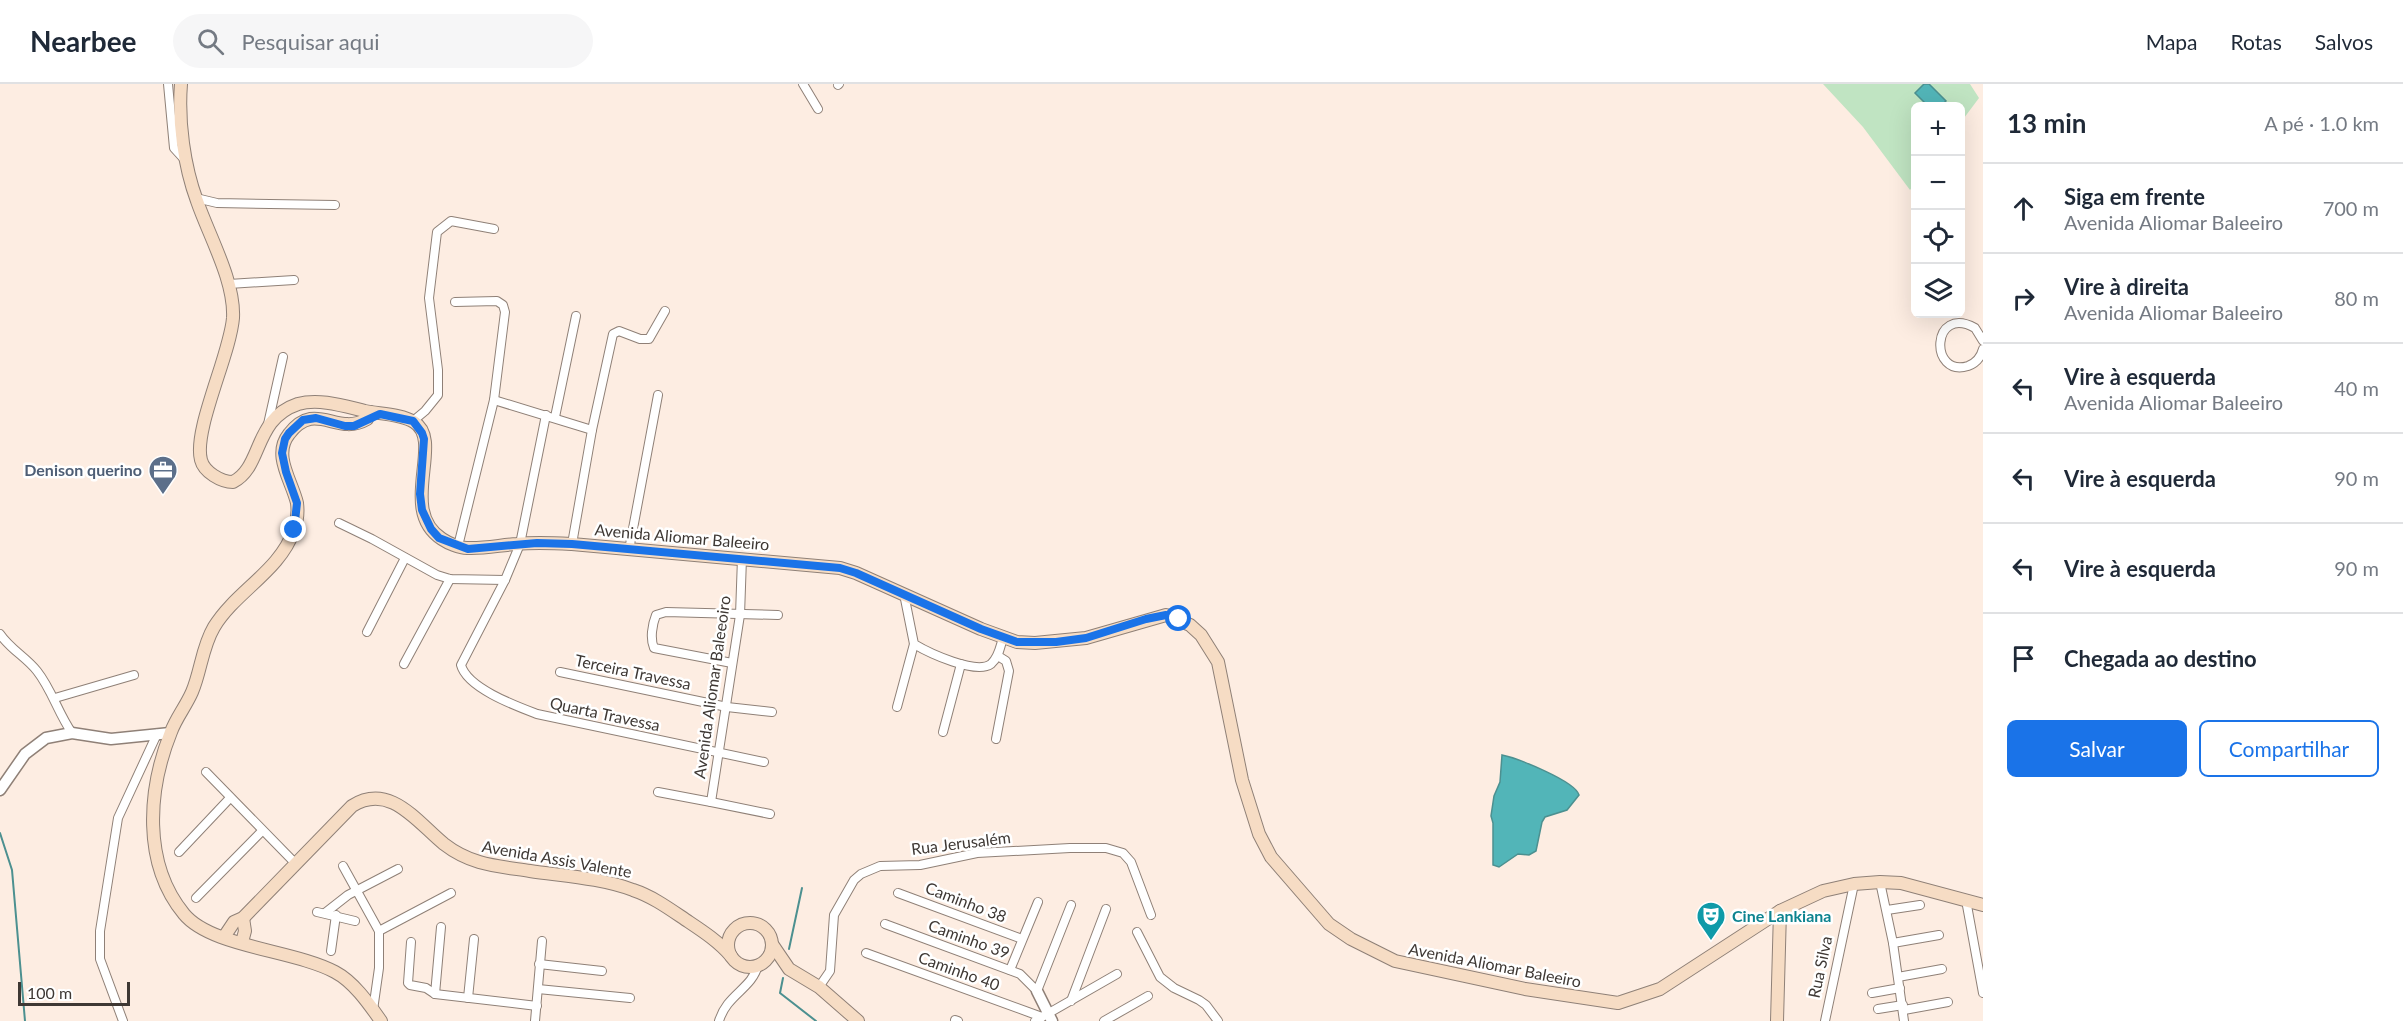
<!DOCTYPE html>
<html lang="pt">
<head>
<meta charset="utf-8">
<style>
	body { margin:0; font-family:Lato,sans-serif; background:#f6f6f7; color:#1f2937 }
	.controls { position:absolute; right:18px; top:18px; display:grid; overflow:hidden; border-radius:9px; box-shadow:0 6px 24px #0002 }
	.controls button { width:54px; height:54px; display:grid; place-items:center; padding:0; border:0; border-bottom:2px solid #e0e1e3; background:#fff; color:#1f2937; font:30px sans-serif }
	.scale { position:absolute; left:18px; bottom:15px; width:112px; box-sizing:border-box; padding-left:6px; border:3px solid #3e3834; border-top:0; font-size:16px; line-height:21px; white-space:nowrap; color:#3e3834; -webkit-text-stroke:4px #fff; paint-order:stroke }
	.stop { position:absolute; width:18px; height:18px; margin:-14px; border:4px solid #1a73e8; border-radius:50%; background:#fff }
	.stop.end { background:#1a73e8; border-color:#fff; box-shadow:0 2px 6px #0008 }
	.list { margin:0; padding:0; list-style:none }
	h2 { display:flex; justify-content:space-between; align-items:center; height:78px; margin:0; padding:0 24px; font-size:26px }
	h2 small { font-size:20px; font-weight:400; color:#747a83 }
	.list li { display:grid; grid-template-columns:39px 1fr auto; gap:18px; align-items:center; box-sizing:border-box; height:90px; padding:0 24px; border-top:2px solid #e0e1e3 }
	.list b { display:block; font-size:22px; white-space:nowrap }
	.list p { margin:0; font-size:20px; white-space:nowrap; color:#747a83 }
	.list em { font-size:20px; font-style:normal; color:#747a83 }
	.actions { display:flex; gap:12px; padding:18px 24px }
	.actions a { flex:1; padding:14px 0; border:2px solid #1a73e8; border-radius:9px; text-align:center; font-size:21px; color:#1a73e8 }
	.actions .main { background:#1a73e8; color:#fff }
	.icon { flex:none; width:33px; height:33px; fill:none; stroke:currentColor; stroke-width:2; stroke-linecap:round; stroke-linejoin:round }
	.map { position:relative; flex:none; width:1983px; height:937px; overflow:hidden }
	header { display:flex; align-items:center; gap:36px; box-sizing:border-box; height:84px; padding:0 30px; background:#fff; border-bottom:2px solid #e0e1e3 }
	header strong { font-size:28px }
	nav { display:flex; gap:33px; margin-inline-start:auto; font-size:21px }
	.search { width:420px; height:54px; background:#f6f6f7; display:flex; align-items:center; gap:15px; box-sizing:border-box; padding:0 21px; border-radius:33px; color:#747a83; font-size:22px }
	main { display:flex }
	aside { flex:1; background:#fff }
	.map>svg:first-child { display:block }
	.green { fill:#c0e4c2 }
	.water { fill:#52b5b8; stroke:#4c9090; stroke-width:1.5 }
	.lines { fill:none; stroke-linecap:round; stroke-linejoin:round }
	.stream { stroke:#4c9090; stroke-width:2 }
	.minor-casing { stroke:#8f8077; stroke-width:10 }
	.tertiary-casing { stroke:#8f8077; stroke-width:13 }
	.secondary-casing { stroke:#8f8077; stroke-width:14 }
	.minor { stroke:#fff; stroke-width:8 }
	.tertiary { stroke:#fff; stroke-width:10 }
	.secondary { stroke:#f6dcc4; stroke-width:12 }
	.route { stroke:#1a73e8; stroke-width:8 }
	.labels { text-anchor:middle; stroke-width:5; stroke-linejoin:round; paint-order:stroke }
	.service-label { font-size:16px; font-weight:bold; fill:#4e5e75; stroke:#fff; text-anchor:end }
	.street-label { font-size:16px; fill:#3e3834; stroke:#fff }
	.culture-label { font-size:16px; font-weight:bold; fill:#0d838f; stroke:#fff; text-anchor:start }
</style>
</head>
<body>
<header>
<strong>Nearbee</strong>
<div class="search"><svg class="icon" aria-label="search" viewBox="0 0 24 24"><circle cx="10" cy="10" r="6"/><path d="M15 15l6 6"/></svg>Pesquisar aqui</div>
<nav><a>Mapa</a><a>Rotas</a><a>Salvos</a></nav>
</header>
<main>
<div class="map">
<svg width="1983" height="937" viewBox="0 0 1983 937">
	<rect width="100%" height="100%" fill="#fdede2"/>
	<polygon class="green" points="1823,0 1970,0 1979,14 1961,38 1960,22 1916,22 1915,99 1910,106 1863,43"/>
	<g class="water">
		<polygon points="1924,0 1929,0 1946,17 1940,22 1928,22 1915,9"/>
		<path d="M 1502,671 C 1517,674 1575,697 1579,711 L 1567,726 L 1545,733 L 1542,738 L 1536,767 L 1529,771 L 1518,770 L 1499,783 L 1493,781 L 1493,739 L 1491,732 L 1494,712 L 1500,698 Z"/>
	</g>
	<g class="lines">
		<g class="stream">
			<polyline points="0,749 12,786 25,937"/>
			<polyline points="789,865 802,804"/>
			<polyline points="783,894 780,909 816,937"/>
		</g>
		<g class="minor-casing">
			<g id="minor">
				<polyline points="168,0 174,64 184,75"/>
				<polyline points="803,0 818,25"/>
				<polyline points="838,1 839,0"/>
				<polyline points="196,114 217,119 335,121"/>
				<polyline points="229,200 294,196"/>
				<polyline points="455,218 497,217 503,221 505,228 494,316 458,462"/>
				<path d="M 1983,257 L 1975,244 C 1931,220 1929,294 1968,282 C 1976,279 1981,273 1983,265"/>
				<polyline points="494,316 592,346 572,460"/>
				<path d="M 546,331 L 520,460 L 505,496 L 461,581 C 467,604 516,622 537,630 L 764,678"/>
				<polyline points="555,333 576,232"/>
				<polyline points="413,337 425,327 438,311 438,286 429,214 437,148 451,137 494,145"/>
				<polyline points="268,340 283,273"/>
				<polyline points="592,346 613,250 619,247 640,255 649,255 665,227"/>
				<polyline points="339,439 372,455 437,491 450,495 505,496"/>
				<polyline points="629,466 658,311"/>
				<path d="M 904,510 L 914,560 C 929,569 976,591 991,580 C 999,573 1000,563 1003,554"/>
				<polyline points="367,548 405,474"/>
				<path d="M 0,550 C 10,565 26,573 37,587 C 52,606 58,629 72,649"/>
				<path d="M 732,579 L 654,564 C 650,555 652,541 656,531 L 666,528 L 778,531"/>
				<polyline points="404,580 450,495"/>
				<polyline points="560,588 727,623 772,628"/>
				<polyline points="55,614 134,591"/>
				<polyline points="897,623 914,560"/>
				<polyline points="943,648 961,580"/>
				<polyline points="996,655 1009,587 1006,577 998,572"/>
				<polyline points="206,688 295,779"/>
				<polyline points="658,708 711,718 740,531 742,474"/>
				<polyline points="711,718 770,730"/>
				<polyline points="179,768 230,714"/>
				<polyline points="343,782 379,847 379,884 373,926"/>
				<polyline points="1880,798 1893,859 1904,937"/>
				<polyline points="898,809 1022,855"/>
				<polyline points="196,814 262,747"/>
				<polyline points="1966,816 1983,909"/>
				<polyline points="1887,826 1920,821"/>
				<polyline points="317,828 355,837"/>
				<polyline points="325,829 348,811 398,785"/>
				<polyline points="885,840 1020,890 1037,907 1071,821"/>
				<polyline points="379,847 451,809"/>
				<polyline points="1137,848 1160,893 1174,904 1199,916 1206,921 1218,937"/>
				<polyline points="411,858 408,899 410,901 426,904 435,910 537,922"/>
				<polyline points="1893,859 1939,851"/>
				<polyline points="331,867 336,831"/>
				<polyline points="866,869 1042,933"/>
				<polyline points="539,880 602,887"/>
				<polyline points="1010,886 1038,818"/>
				<polyline points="1898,893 1942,885"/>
				<polyline points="819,903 830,887 834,831 854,796 861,790 880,782 920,781 977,769 1070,764 1106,764 1123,769 1131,778 1151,831"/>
				<polyline points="538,905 630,914"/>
				<polyline points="1872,909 1900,904"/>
				<polyline points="435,910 441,843"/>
				<polyline points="468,914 474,855"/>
				<polyline points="1071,917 1106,825"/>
				<polyline points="1878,925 1903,921"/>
				<polyline points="1904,926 1948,918"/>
				<polyline points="955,936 958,937"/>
				<polyline points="123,937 100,875 100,847 118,734 157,650"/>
				<polyline points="535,937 542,857"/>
				<path d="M 719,937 C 727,910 752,905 758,881"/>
				<polyline points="1035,937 1117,890"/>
				<polyline points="1104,937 1148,912"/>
				<polyline points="1825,937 1854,800"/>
			</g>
		</g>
		<g class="tertiary-casing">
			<g id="tertiary">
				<polyline points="0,706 25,670 46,654 72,649 111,655 170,649"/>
				<polyline points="1037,907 1052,937"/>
			</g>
		</g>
		<g class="secondary-casing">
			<g id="secondary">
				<path d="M 181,0 C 178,37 184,82 197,117 C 209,152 235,197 233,234 C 230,271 193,346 201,376 C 204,388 221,398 233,398 C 263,383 253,335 298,320 C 319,314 344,322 365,327 C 380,330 401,330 414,338 C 445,357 397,426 442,455 C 448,459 459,464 467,464 C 483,465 501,461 517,460 C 535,458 553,459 572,460 L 840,484 L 856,489 L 981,545 L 1017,558 L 1035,559 L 1086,554 L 1166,531 L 1190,541 L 1201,551 L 1218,578 L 1242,696 L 1259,750 L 1271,773 L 1329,840 L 1351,855 L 1395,877 L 1525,905 L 1618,919 L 1660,905 L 1780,827 L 1823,807 L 1854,800 L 1880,798 L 1901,799 L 1983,821"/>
				<path d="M 370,328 L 367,335 C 336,353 316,315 289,350 C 272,371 292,397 297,419 C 298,427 297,438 294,446 C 280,487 236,507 214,543 C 202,563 201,587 192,608 C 186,622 176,634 171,648 C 148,705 142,779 184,830 C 211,863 294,866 335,888 C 354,898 369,920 381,937"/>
				<circle cx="750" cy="861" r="22"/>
				<path d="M 224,853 L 234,838 L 243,834 L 352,722 C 390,698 417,738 444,760 C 471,781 497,782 530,787 C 564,792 601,794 633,806 C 654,813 671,826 689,838 C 704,848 719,858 731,872"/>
				<polyline points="242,858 245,847 243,834"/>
				<polyline points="772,860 789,885 819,903 858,937"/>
				<polyline points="1777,937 1780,827"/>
			</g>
		</g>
		<use href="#minor" class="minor"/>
		<use href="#tertiary" class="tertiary"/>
		<use href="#secondary" class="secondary"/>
	</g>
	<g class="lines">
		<polyline class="route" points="294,446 297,419 286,388 282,369 285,355 289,349 303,336 316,334 345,342 354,342 380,330 413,337 422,349 424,355 420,410 422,426 431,445 439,454 468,465 537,459 572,460 840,484 856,489 981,545 1017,558 1056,558 1086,554 1146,535 1166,531 1179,535"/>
	</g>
	<defs>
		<g id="office-pin" transform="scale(1.5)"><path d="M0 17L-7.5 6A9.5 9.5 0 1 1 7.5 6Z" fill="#5c6f8a" stroke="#fff"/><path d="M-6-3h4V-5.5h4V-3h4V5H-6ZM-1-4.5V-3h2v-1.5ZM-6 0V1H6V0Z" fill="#fff"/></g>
		<g id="theatre-pin" transform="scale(1.5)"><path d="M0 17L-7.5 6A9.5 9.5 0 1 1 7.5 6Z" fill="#0f9aa8" stroke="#fff"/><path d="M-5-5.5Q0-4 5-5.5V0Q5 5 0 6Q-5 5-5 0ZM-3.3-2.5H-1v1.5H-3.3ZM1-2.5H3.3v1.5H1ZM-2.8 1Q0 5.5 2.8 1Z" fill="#fff"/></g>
	</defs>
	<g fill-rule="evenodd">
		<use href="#office-pin" x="163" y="386"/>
		<use href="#theatre-pin" x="1711" y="832"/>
	</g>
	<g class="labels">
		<g class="service-label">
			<text x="142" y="392">Denison querino</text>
		</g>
		<g class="street-label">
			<text transform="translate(682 453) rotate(5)" y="6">Avenida Aliomar Baleeiro</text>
			<text transform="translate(633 588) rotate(12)" y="6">Terceira Travessa</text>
			<text transform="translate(712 603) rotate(-82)" y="6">Avenida Aliomar Baleeoiro</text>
			<text transform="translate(605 630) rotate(12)" y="6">Quarta Travessa</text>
			<text transform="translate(961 759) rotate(-7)" y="6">Rua Jerusalém</text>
			<text transform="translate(557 775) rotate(10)" y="6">Avenida Assis Valente</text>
			<text transform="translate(966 818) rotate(21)" y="6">Caminho 38</text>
			<text transform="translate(969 855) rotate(20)" y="6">Caminho 39</text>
			<text transform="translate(1495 881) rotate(11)" y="6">Avenida Aliomar Baleeiro</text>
			<text transform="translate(1820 883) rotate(-78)" y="6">Rua Silva</text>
			<text transform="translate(959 887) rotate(20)" y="6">Caminho 40</text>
		</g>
		<g class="culture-label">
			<text x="1732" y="838">Cine Lankiana</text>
		</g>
	</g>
</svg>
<div class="controls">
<button>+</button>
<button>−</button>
<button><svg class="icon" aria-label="locate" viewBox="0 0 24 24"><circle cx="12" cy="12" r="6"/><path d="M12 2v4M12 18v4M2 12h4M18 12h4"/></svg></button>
<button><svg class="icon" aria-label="layers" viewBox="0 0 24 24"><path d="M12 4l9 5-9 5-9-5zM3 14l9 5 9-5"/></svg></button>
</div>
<div class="scale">100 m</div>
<div class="stop" style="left:1179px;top:535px"></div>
<div class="stop end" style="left:294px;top:446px"></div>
</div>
<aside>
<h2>13 min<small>A pé · 1.0 km</small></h2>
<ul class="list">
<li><svg class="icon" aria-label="ahead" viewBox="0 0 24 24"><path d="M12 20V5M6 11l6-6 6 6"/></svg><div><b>Siga em frente</b><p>Avenida Aliomar Baleeiro</p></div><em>700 m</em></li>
<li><svg class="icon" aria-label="right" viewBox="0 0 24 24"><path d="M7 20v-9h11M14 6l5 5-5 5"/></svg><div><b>Vire à direita</b><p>Avenida Aliomar Baleeiro</p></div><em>80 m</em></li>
<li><svg class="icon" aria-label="left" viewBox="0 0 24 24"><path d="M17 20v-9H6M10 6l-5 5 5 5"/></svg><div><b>Vire à esquerda</b><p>Avenida Aliomar Baleeiro</p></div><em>40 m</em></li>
<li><svg class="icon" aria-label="left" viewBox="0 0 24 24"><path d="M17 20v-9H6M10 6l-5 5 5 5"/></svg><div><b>Vire à esquerda</b></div><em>90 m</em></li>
<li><svg class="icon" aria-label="left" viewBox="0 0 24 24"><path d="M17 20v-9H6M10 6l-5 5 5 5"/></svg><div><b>Vire à esquerda</b></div><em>90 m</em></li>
<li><svg class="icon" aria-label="arrive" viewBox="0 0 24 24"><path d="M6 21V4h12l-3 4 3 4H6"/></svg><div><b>Chegada ao destino</b></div></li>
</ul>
<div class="actions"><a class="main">Salvar</a><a>Compartilhar</a></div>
</aside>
</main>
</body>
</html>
